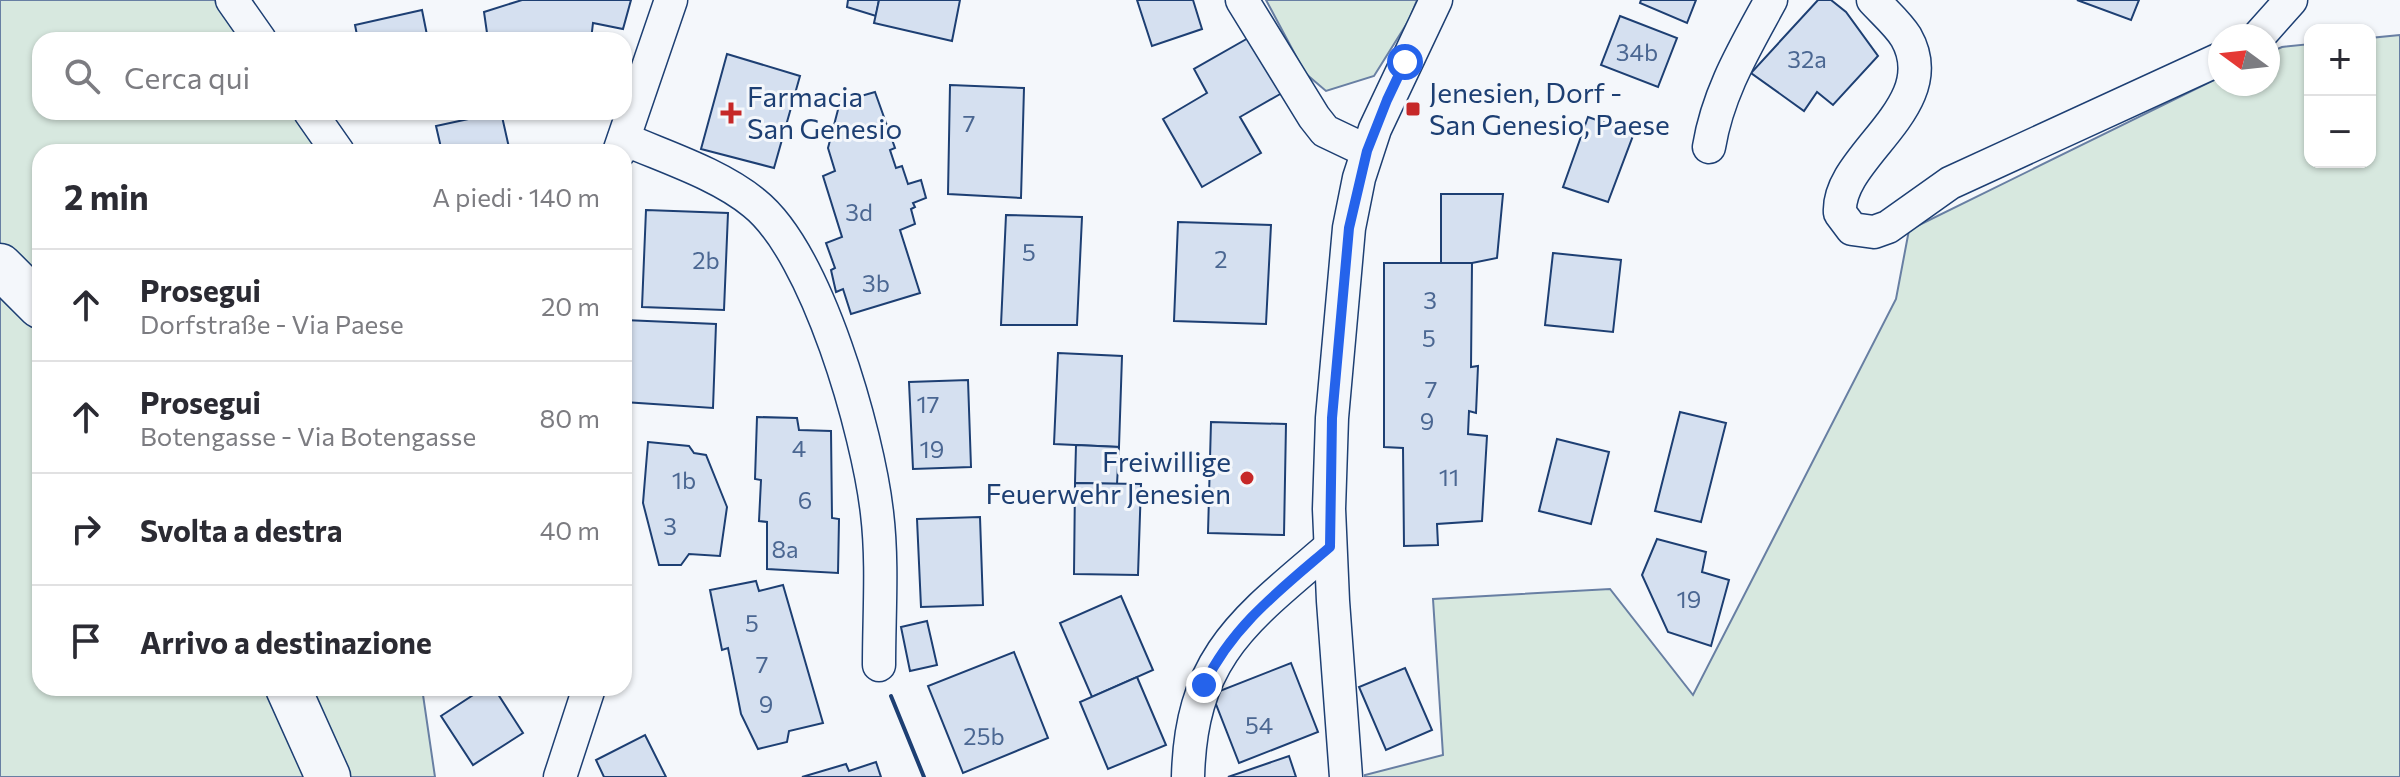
<!DOCTYPE html>
<html lang="it">
<head>
<meta charset="utf-8">
<style>
	body { margin:0; font-family:Commissioner,sans-serif; background:#f7f7f7; color:#2b2b33 }
	.controls { position:absolute; right:24px; top:24px; display:grid; overflow:hidden; border-radius:16px; box-shadow:0 2px 6px #0004 }
	.controls button { width:72px; height:72px; display:grid; place-items:center; padding:0; border:0; border-bottom:2px solid #e1e1e2; background:#fff; color:#2b2b33; font:40px sans-serif }
	.compass { position:absolute; left:2208px; top:24px; width:72px; height:72px; border-radius:50%; background:#fff; box-shadow:0 2px 6px #0004; rotate:285deg }
	.stop { position:absolute; width:24px; height:24px; margin:-18px; border:6px solid #2563eb; border-radius:50%; background:#fff }
	.stop.end { background:#2563eb; border-color:#fff; box-shadow:0 2px 8px #0008 }
	.list { margin:0; padding:0; list-style:none }
	h2 { display:flex; justify-content:space-between; align-items:center; height:104px; margin:0; padding:0 32px; font-size:34px }
	h2 small { font-size:26px; font-weight:400; color:#7c7c81 }
	.list li { display:grid; grid-template-columns:52px 1fr auto; gap:24px; align-items:center; box-sizing:border-box; height:112px; padding:0 32px; border-top:2px solid #e1e1e2 }
	.list b { display:block; font-size:30px; white-space:nowrap }
	.list p { margin:0; font-size:26px; white-space:nowrap; color:#7c7c81 }
	.list em { font-size:26px; font-style:normal; color:#7c7c81 }
	.icon { flex:none; width:44px; height:44px; fill:none; stroke:currentColor; stroke-width:2; stroke-linecap:round; stroke-linejoin:round }
	.map { position:relative; flex:none; width:2400px; height:777px; overflow:hidden }
	.search { position:absolute; background:#fff; box-shadow:0 2px 6px #0004; left:32px; top:32px; width:600px; height:88px; display:flex; align-items:center; gap:20px; box-sizing:border-box; padding:0 28px; border-radius:24px; color:#7c7c81; font-size:30px }
	.panel { position:absolute; background:#fff; box-shadow:0 2px 6px #0004; left:32px; top:144px; width:600px; height:552px; border-radius:24px }
	.map>svg:first-child { display:block }
	.green { fill:#d7e8df; stroke:#687fa3; stroke-width:2 }
	.building { fill:#d5e0f0; stroke:#1d3f73; stroke-width:2 }
	.lines { fill:none; stroke-linecap:round; stroke-linejoin:round }
	.minor-casing { stroke:#1d3f73; stroke-width:35 }
	.secondary-casing { stroke:#1d3f73; stroke-width:47 }
	.minor { stroke:#f4f7fb; stroke-width:32 }
	.secondary { stroke:#f4f7fb; stroke-width:44 }
	.wall { stroke:#1d3f73; stroke-width:4 }
	.route { stroke:#2563eb; stroke-width:10 }
	.poi-dot { fill:#c62828; stroke:#f4f7fb; stroke-width:3 }
	.labels { text-anchor:middle; stroke-width:6; stroke-linejoin:round; paint-order:stroke }
	.number-label { font-size:24px; fill:#4b6792 }
	.poi-label { font-size:28px; fill:#1d3f73; stroke:#f4f7fb; text-anchor:start }
</style>
</head>
<body>
<div class="map">
<svg width="2400" height="777" viewBox="0 0 2400 777">
	<rect width="100%" height="100%" fill="#f4f7fb"/>
	<g class="green">
		<polygon points="0,0 215,0 243,40 40,40 40,112 295,112 323,152 40,152 40,688 422,688 435,777 0,777"/>
		<polygon points="1266,0 1417,0 1409,20 1374,76 1326,91 1305,73"/>
		<polygon points="2400,35 2400,777 1365,777 1365,775 1443,755 1433,599 1610,589 1693,695 1896,299 1909,230 2220,77 2220,84 2268,84 2268,53 2282,47 2310,44 2310,162 2370,162 2370,38"/>
	</g>
	<g class="building">
		<polygon points="522,0 631,0 623,29 593,23 591,40 488,40 484,12"/>
		<polygon points="848,0 879,0 876,16 847,7"/>
		<polygon points="879,0 960,0 952,41 874,23"/>
		<polygon points="1137,0 1193,0 1202,29 1152,46"/>
		<polygon points="1641,0 1696,0 1687,23 1640,3"/>
		<polygon points="1818,0 1831,0 1846,12 1878,56 1833,105 1817,92 1804,111 1751,73"/>
		<polygon points="2077,0 2139,0 2131,20"/>
		<polygon points="422,10 428,40 358,40 355,25"/>
		<polygon points="1620,16 1677,38 1658,87 1601,65"/>
		<polygon points="1250,37 1282,93 1240,117 1261,153 1202,187 1163,119 1207,93 1194,69"/>
		<polygon points="727,54 800,76 774,168 701,149"/>
		<polygon points="950,85 1024,88 1021,198 948,194"/>
		<polygon points="875,92 895,148 890,150 896,168 902,166 908,184 921,180 926,198 913,203 915,207 911,209 915,224 900,230 920,293 851,314 843,289 836,292 831,270 835,268 826,243 842,237 823,176 835,171 828,148 840,102"/>
		<polygon points="501,112 510,152 442,152 436,126"/>
		<polygon points="1588,117 1634,133 1608,202 1563,187"/>
		<polygon points="1441,194 1503,194 1497,258 1472,263 1441,263"/>
		<polygon points="646,210 728,213 724,310 642,307"/>
		<polygon points="1006,215 1082,217 1077,325 1001,325"/>
		<polygon points="1178,222 1271,225 1266,324 1174,321"/>
		<polygon points="1553,253 1621,260 1613,332 1545,325"/>
		<polygon points="1384,263 1472,263 1471,367 1478,366 1476,413 1469,411 1468,434 1487,436 1482,521 1437,524 1438,545 1404,546 1403,448 1384,447"/>
		<polygon points="624,320 716,324 713,408 624,402"/>
		<polygon points="1058,353 1122,356 1119,447 1054,444"/>
		<polygon points="968,380 971,467 913,469 909,382"/>
		<polygon points="1680,412 1726,423 1701,522 1655,511"/>
		<polygon points="757,417 797,418 799,430 831,431 832,518 839,519 838,573 767,569 767,522 759,521 761,480 755,479"/>
		<polygon points="1211,422 1286,424 1284,535 1208,533"/>
		<polygon points="1557,439 1609,452 1591,524 1539,511"/>
		<polygon points="648,442 689,446 694,453 706,455 727,507 720,556 689,554 681,565 659,565 643,503"/>
		<polygon points="1076,445 1119,447 1117,484 1075,483"/>
		<polygon points="1075,483 1141,484 1138,575 1074,574"/>
		<polygon points="980,517 983,605 921,607 917,519"/>
		<polygon points="1657,539 1706,552 1702,572 1729,580 1711,646 1668,632 1642,575"/>
		<polygon points="756,581 759,591 783,585 823,723 789,731 787,742 758,749 741,714 728,648 722,650 710,590"/>
		<polygon points="1121,596 1153,670 1092,697 1060,623"/>
		<polygon points="927,621 937,665 910,671 901,627"/>
		<polygon points="1014,652 1048,738 963,773 928,686"/>
		<polygon points="1291,663 1318,732 1239,763 1212,694"/>
		<polygon points="1405,668 1432,730 1386,750 1359,687"/>
		<polygon points="1137,677 1166,745 1108,769 1080,702"/>
		<polygon points="484,688 494,688 523,733 473,765 441,716"/>
		<polygon points="645,735 666,777 604,777 596,760"/>
		<polygon points="1289,756 1296,777 1228,777"/>
		<polygon points="876,762 881,777 802,777 846,764 849,771"/>
	</g>
	<g class="lines">
		<g class="minor-casing">
			<g id="minor">
				<polyline points="232,0 260,40"/>
				<polyline points="1242,0 1314,117 1325,131 1367,151"/>
				<path d="M 1873,0 C 1884,12 1898,24 1906,37 C 1946,107 1836,156 1840,213 L 1852,229 L 1874,232 L 1888,227 L 1950,183 L 2220,59"/>
				<polyline points="2259,36 2291,0"/>
				<polyline points="310,112 338,152"/>
				<path d="M 624,139 C 665,157 719,174 754,203 C 817,253 868,433 877,513 C 883,563 879,614 879,665"/>
				<path d="M 1709,147 C 1718,92 1745,48 1771,0"/>
				<polyline points="619,152 671,0"/>
				<polyline points="560,777 589,688"/>
				<path d="M 1188,777 C 1191,656 1245,620 1330,547"/>
				<polyline points="1346,777 1333,601 1329,509 1332,418 1349,228 1359,178 1375,129 1436,0"/>
			</g>
		</g>
		<g class="secondary-casing">
			<g id="secondary">
				<polyline points="0,266 40,306"/>
				<polyline points="288,688 328,777"/>
			</g>
		</g>
		<use href="#minor" class="minor"/>
		<use href="#secondary" class="secondary"/>
		<polyline class="wall" points="891,696 924,777"/>
	</g>
	<g class="lines">
		<path class="route" d="M 1204,685 C 1232,626 1281,589 1330,547 L 1332,418 L 1349,228 L 1367,151 L 1387,100 L 1405,62"/>
	</g>
	<g class="poi-dot">
		<rect x="1405" y="101" width="16" height="16" rx="4"/>
		<path d="M727 101h8v8h8v8h-8v8h-8v-8h-8v-8h8z"/>
		<circle cx="1247" cy="478" r="8"/>
	</g>
	<g class="labels">
		<g class="number-label">
			<text x="1637" y="61">34b</text>
			<text x="1807" y="68">32a</text>
			<text x="969" y="132">7</text>
			<text x="859" y="221">3d</text>
			<text x="1029" y="261">5</text>
			<text x="1221" y="268">2</text>
			<text x="706" y="269">2b</text>
			<text x="876" y="292">3b</text>
			<text x="1430" y="309">3</text>
			<text x="1429" y="347">5</text>
			<text x="1431" y="398">7</text>
			<text x="928" y="413">17</text>
			<text x="1427" y="430">9</text>
			<text x="799" y="457">4</text>
			<text x="932" y="458">19</text>
			<text x="1449" y="486">11</text>
			<text x="684" y="489">1b</text>
			<text x="805" y="509">6</text>
			<text x="670" y="535">3</text>
			<text x="785" y="558">8a</text>
			<text x="1689" y="608">19</text>
			<text x="752" y="632">5</text>
			<text x="762" y="673">7</text>
			<text x="766" y="713">9</text>
			<text x="1259" y="734">54</text>
			<text x="984" y="745">25b</text>
		</g>
		<g class="poi-label">
			<text x="1429" y="103">Jenesien, Dorf -<tspan x="1429" dy="32">San Genesio, Paese</tspan></text>
			<text x="747" y="107">Farmacia<tspan x="747" dy="32">San Genesio</tspan></text>
			<text x="1231" y="472" text-anchor="end">Freiwillige<tspan x="1231" dy="32">Feuerwehr Jenesien</tspan></text>
		</g>
	</g>
</svg>
<div class="controls">
<button>+</button>
<button>−</button>
</div>
<svg class="compass" viewBox="-18 -18 36 36"><path d="M0-13l5 13h-10z" fill="#e53935"/><path d="M0 13l5-13h-10z" fill="#7c7c81"/></svg>
<div class="stop" style="left:1405px;top:62px"></div>
<div class="stop end" style="left:1204px;top:685px"></div>
<div class="search"><svg class="icon" aria-label="search" viewBox="0 0 24 24"><circle cx="10" cy="10" r="6"/><path d="M15 15l6 6"/></svg>Cerca qui</div>
<section class="panel">
<h2>2 min<small>A piedi · 140 m</small></h2>
<ul class="list">
<li><svg class="icon" aria-label="ahead" viewBox="0 0 24 24"><path d="M12 20V5M6 11l6-6 6 6"/></svg><div><b>Prosegui</b><p>Dorfstraße - Via Paese</p></div><em>20 m</em></li>
<li><svg class="icon" aria-label="ahead" viewBox="0 0 24 24"><path d="M12 20V5M6 11l6-6 6 6"/></svg><div><b>Prosegui</b><p>Botengasse - Via Botengasse</p></div><em>80 m</em></li>
<li><svg class="icon" aria-label="right" viewBox="0 0 24 24"><path d="M7 20v-9h11M14 6l5 5-5 5"/></svg><div><b>Svolta a destra</b></div><em>40 m</em></li>
<li><svg class="icon" aria-label="arrive" viewBox="0 0 24 24"><path d="M6 21V4h12l-3 4 3 4H6"/></svg><div><b>Arrivo a destinazione</b></div></li>
</ul>
</section>
</div>
</body>
</html>
